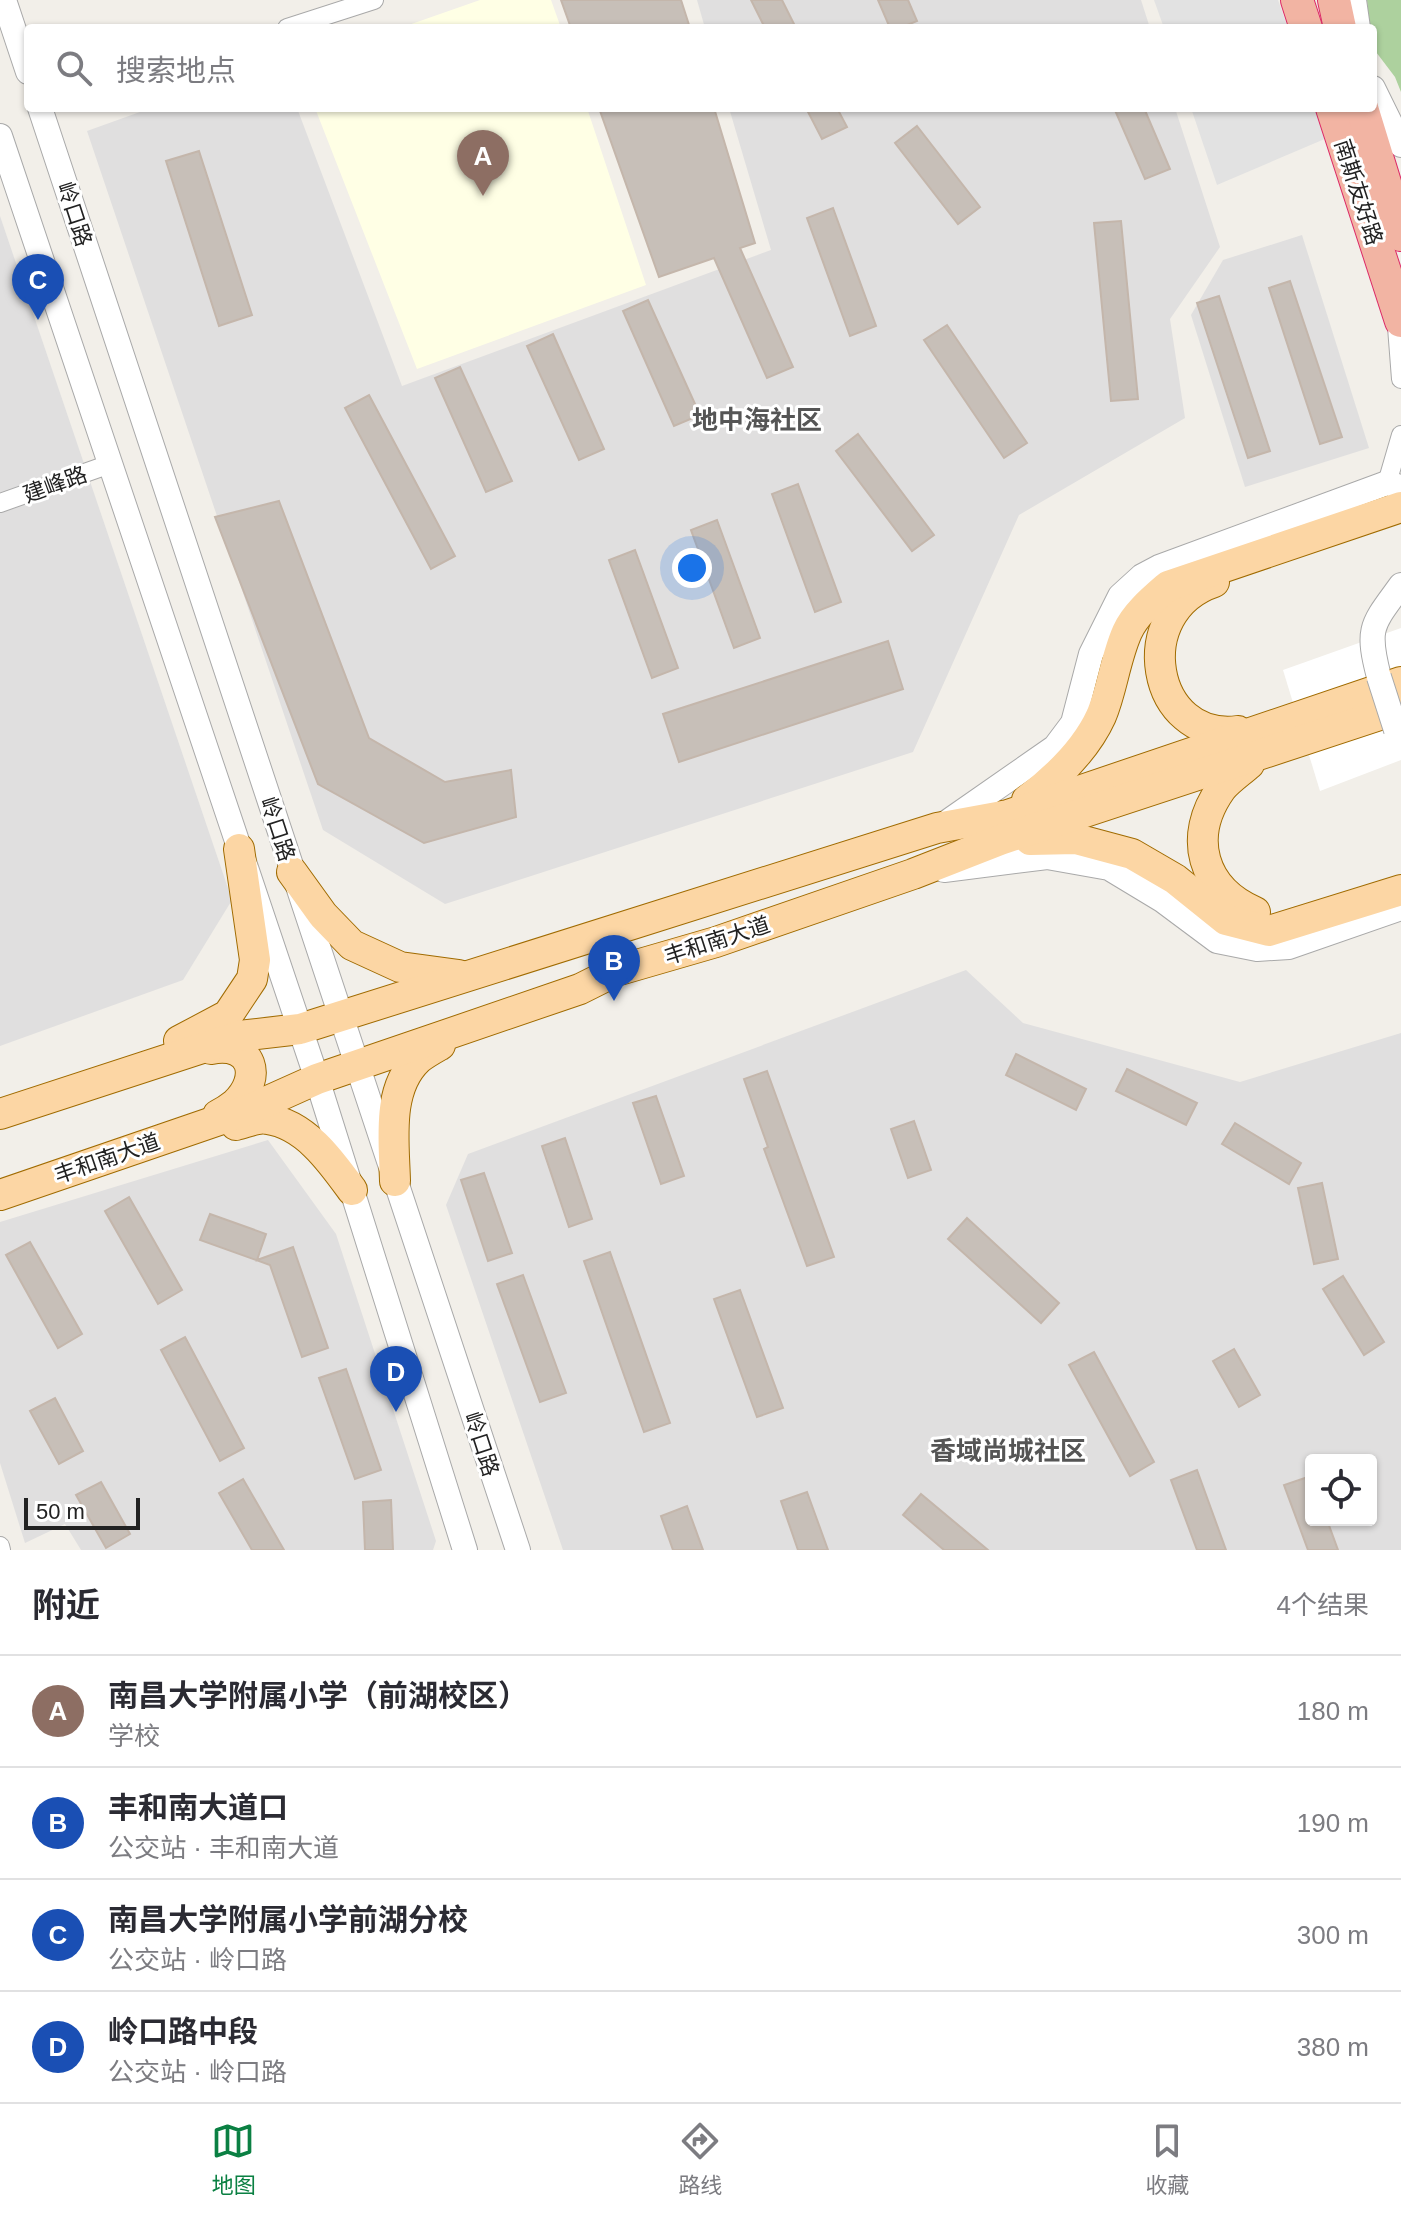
<!DOCTYPE html>
<html lang="zh">
<head>
<meta charset="utf-8">
<style>
	body { margin:0; font-family:Arial,"Noto Sans SC",sans-serif; background:#f2f2f3; color:#2b2b33 }
	.controls { position:absolute; right:24px; bottom:24px; display:grid; overflow:hidden; border-radius:8px; box-shadow:0 2px 6px #0004 }
	.controls button { width:72px; height:72px; display:grid; place-items:center; padding:0; border:0; border-bottom:2px solid #e1e1e2; background:#fff; color:#2b2b33; font:40px sans-serif }
	.scale { position:absolute; left:24px; bottom:20px; width:116px; box-sizing:border-box; padding-left:8px; border:4px solid #222; border-top:0; font-size:22px; line-height:28px; white-space:nowrap; color:#222; -webkit-text-stroke:6px #fff; paint-order:stroke }
	.you { position:absolute; left:692px; top:568px; width:28px; height:28px; margin:-20px; border:6px solid #fff; border-radius:50%; background:#1a73e8; box-shadow:0 0 0 12px #1a73e833 }
	.badge { display:grid; place-items:center; width:52px; height:52px; border-radius:50%; background:#0b8043; color:#fff; font-size:26px; font-weight:700 }
	.pin { position:absolute; translate:-50% -66px; filter:drop-shadow(0 2px 4px #0008) }
	.pin::after { content:''; position:absolute; top:42px; width:28px; height:24px; background:inherit; clip-path:polygon(0 0,100% 0,50% 100%) }
	.list { margin:0; padding:0; list-style:none }
	h2 { display:flex; justify-content:space-between; align-items:center; height:104px; margin:0; padding:0 32px; font-size:34px }
	h2 small { font-size:26px; font-weight:400; color:#7c7c81 }
	.list li { display:grid; grid-template-columns:52px 1fr auto; gap:24px; align-items:center; box-sizing:border-box; height:112px; padding:0 32px; border-top:2px solid #e1e1e2 }
	.list b { display:block; font-size:30px; white-space:nowrap }
	.list p { margin:0; font-size:26px; white-space:nowrap; color:#7c7c81 }
	.list em { font-size:26px; font-style:normal; color:#7c7c81 }
	.icon { flex:none; width:44px; height:44px; fill:none; stroke:currentColor; stroke-width:2; stroke-linecap:round; stroke-linejoin:round }
	.map { position:relative; flex:none; width:1401px; height:1550px; overflow:hidden }
	.search { position:absolute; background:#fff; box-shadow:0 2px 6px #0004; left:24px; right:24px; top:24px; height:88px; display:flex; align-items:center; gap:20px; box-sizing:border-box; padding:0 28px; border-radius:8px; color:#7c7c81; font-size:30px }
	.sheet { height:552px; background:#fff }
	nav { display:flex; justify-content:space-around; align-items:center; box-sizing:border-box; height:112px; border-top:2px solid #e1e1e2; background:#fff; font-size:22px; color:#7c7c81 }
	nav a { display:grid; justify-items:center; gap:4px }
	nav .on { color:#0b8043 }
	.map>svg:first-child { display:block }
	.residential { fill:#e0dfdf; fill-rule:evenodd }
	.education { fill:#ffffe5 }
	.forest { fill:#add19e }
	.parking { fill:#e2e2e2 }
	.pier { fill:#fff }
	.building { fill:#c7bfb8; stroke:#c4b6ab; stroke-width:2 }
	.lines { fill:none; stroke-linecap:round; stroke-linejoin:round }
	.minor-casing { stroke:#a9a9a9; stroke-width:20 }
	.tertiary-casing { stroke:#a9a9a9; stroke-width:26 }
	.primary-casing { stroke:#a06b00; stroke-width:32 }
	.trunk-casing { stroke:#dc2a67; stroke-width:34 }
	.minor { stroke:#fff; stroke-width:18 }
	.tertiary { stroke:#fff; stroke-width:24 }
	.primary { stroke:#fcd6a4; stroke-width:30 }
	.trunk { stroke:#f2b4a3; stroke-width:32 }
	.tertiary-bridge-casing { stroke:#a9a9a9; stroke-width:26; stroke-linecap:butt }
	.tertiary-bridge { stroke:#fff; stroke-width:24 }
	.labels { text-anchor:middle; stroke-width:6; stroke-linejoin:round; paint-order:stroke }
	.street-label { font-size:22px; fill:#222; stroke:#fff }
	.quarter-label { font-size:26px; font-weight:bold; fill:#555; stroke:#fff }
</style>
</head>
<body>
<div class="map">
<svg width="1401" height="1550" viewBox="0 0 1401 1550">
	<rect width="100%" height="100%" fill="#f2efe9"/>
	<g class="residential">
		<polygon points="697,0 1141,0 1150,28 705,28"/>
		<polygon points="151,108 297,108 402,386 771,250 729,108 1175,108 1220,247 1170,319 1185,418 1019,515 913,752 445,904 323,830 87,131"/>
		<polygon points="0,216 232,900 183,980 0,1046"/>
		<polygon points="1302,235 1369,448 1245,487 1191,315 1223,260"/>
		<path d="M 966,970 L 1023,1023 L 1240,1082 L 1401,1033 L 1401,1550 L 563,1550 L 446,1205 L 468,1154 ZM 1311,1460 L 1371,1460 L 1371,1520 L 1311,1520 Z"/>
		<polygon points="268,1140 336,1234 436,1541 433,1550 81,1550 65,1524 25,1543 0,1463 0,1222"/>
	</g>
	<g class="education">
		<polygon points="480,0 551,0 561,28 400,28"/>
		<polygon points="315,108 587,108 646,285 417,369"/>
	</g>
	<polygon class="forest" points="1367,0 1401,0 1401,92 1395,77 1373,48 1373,28 1369,28"/>
	<g class="parking">
		<polygon points="1154,0 1278,0 1288,28 1164,28"/>
		<polygon points="1191,108 1316,108 1327,138 1217,185"/>
	</g>
	<polygon class="pier" points="1401,628 1401,760 1320,791 1283,670"/>
	<g class="building">
		<polygon points="561,0 681,0 690,28 571,28"/>
		<polygon points="751,0 782,0 796,28 765,28"/>
		<polygon points="878,0 908,0 917,21 900,28 890,28"/>
		<polygon points="599,108 714,108 755,243 740,248 793,367 767,378 714,258 659,277"/>
		<polygon points="806,108 837,108 847,127 822,139"/>
		<polygon points="1114,108 1144,108 1170,169 1145,179"/>
		<polygon points="917,126 980,207 958,224 895,143"/>
		<polygon points="199,151 252,315 219,326 166,161"/>
		<polygon points="833,208 876,326 850,336 807,218"/>
		<polygon points="1121,221 1138,399 1111,401 1094,223"/>
		<polygon points="1290,281 1342,437 1320,444 1269,288"/>
		<polygon points="1219,296 1270,451 1248,458 1197,303"/>
		<polygon points="648,300 700,415 674,426 623,311"/>
		<polygon points="947,325 1027,443 1004,458 924,340"/>
		<polygon points="553,334 604,449 579,460 527,346"/>
		<polygon points="460,367 512,481 486,492 435,378"/>
		<polygon points="369,395 455,556 431,569 345,408"/>
		<polygon points="858,434 934,535 912,551 836,451"/>
		<polygon points="798,484 841,602 815,612 772,494"/>
		<polygon points="279,501 369,738 445,782 511,770 516,817 424,843 318,784 215,517"/>
		<polygon points="717,520 760,638 734,648 691,530"/>
		<polygon points="635,550 678,668 652,678 609,560"/>
		<polygon points="888,641 903,689 679,762 663,714"/>
		<polygon points="1016,1054 1086,1089 1076,1110 1006,1075"/>
		<polygon points="1127,1069 1197,1103 1186,1125 1116,1091"/>
		<polygon points="767,1071 834,1257 807,1266 764,1149 768,1147 744,1079"/>
		<polygon points="656,1096 684,1176 661,1184 633,1103"/>
		<polygon points="914,1121 931,1170 908,1178 891,1129"/>
		<polygon points="1235,1123 1301,1163 1289,1184 1222,1144"/>
		<polygon points="565,1138 592,1219 569,1227 542,1146"/>
		<polygon points="484,1173 512,1253 488,1261 461,1180"/>
		<polygon points="1322,1183 1338,1259 1314,1264 1298,1188"/>
		<polygon points="129,1197 182,1290 158,1304 105,1211"/>
		<polygon points="210,1214 266,1234 257,1260 293,1247 328,1348 302,1357 270,1265 200,1240"/>
		<polygon points="967,1218 1059,1303 1041,1323 948,1239"/>
		<polygon points="30,1242 82,1334 58,1348 6,1255"/>
		<polygon points="610,1252 670,1423 644,1432 584,1261"/>
		<polygon points="523,1275 566,1393 540,1402 497,1284"/>
		<polygon points="1343,1276 1384,1342 1364,1355 1323,1289"/>
		<polygon points="740,1290 783,1408 757,1417 714,1299"/>
		<polygon points="185,1337 244,1448 220,1461 161,1350"/>
		<polygon points="1234,1349 1260,1395 1239,1407 1213,1361"/>
		<polygon points="1094,1352 1154,1462 1130,1476 1069,1365"/>
		<polygon points="346,1369 381,1470 355,1479 319,1378"/>
		<polygon points="55,1398 83,1451 59,1464 30,1411"/>
		<polygon points="1197,1470 1226,1550 1197,1550 1171,1480"/>
		<polygon points="1311,1476 1311,1520 1327,1520 1338,1550 1308,1550 1284,1485"/>
		<polygon points="243,1479 284,1550 252,1550 219,1493"/>
		<polygon points="101,1482 130,1534 106,1548 76,1495"/>
		<polygon points="807,1492 828,1550 798,1550 781,1501"/>
		<polygon points="921,1494 988,1550 944,1550 903,1515"/>
		<polygon points="391,1500 393,1550 365,1550 363,1502"/>
		<polygon points="687,1506 703,1550 673,1550 661,1516"/>
	</g>
	<g class="lines">
		<g class="minor-casing">
			<g id="minor">
				<polyline points="287,28 374,0"/>
				<polyline points="1396,314 1401,379"/>
				<polyline points="1387,483 1401,435"/>
				<polyline points="0,503 110,464"/>
				<polyline points="0,1546 1,1550"/>
			</g>
		</g>
		<g class="tertiary-casing">
			<g id="tertiary">
				<polyline points="4,0 28,72"/>
				<polyline points="1354,0 1358,28"/>
				<polyline points="1373,88 1401,145"/>
				<polyline points="40,108 518,1550"/>
				<polyline points="0,136 317,1079 465,1550"/>
				<path d="M 1379,677 C 1366,627 1372,625 1401,585"/>
				<polyline points="943,825 1055,747 1073,723 1091,654 1120,596 1142,576 1159,567 1387,483 1397,486 1401,495"/>
				<polyline points="944,870 1047,857 1109,868 1162,900 1217,941 1257,949 1289,947 1401,908"/>
			</g>
		</g>
		<g class="primary-casing">
			<g id="primary">
				<path d="M 1214,582 C 1128,611 1151,742 1238,731"/>
				<path d="M 1249,764 C 1240,772 1228,780 1221,789 C 1187,837 1202,889 1255,912"/>
				<path d="M 1027,800 C 1056,778 1085,751 1101,716 C 1112,690 1115,659 1127,632 C 1135,614 1153,599 1168,586 L 1401,507"/>
				<polyline points="1030,840 1076,839 1132,854 1175,879 1226,920 1269,931 1401,890"/>
				<polyline points="292,872 323,915 352,945 400,967 459,975"/>
				<polyline points="179,1041 228,1015 252,979 255,960 239,849"/>
				<path d="M 211,1049 C 253,1041 263,1078 235,1104 C 230,1108 224,1112 218,1115"/>
				<polyline points="0,1114 239,1036 300,1029 937,828 1008,815 1401,682"/>
				<path d="M 236,1125 C 245,1123 258,1117 267,1119 C 305,1124 331,1161 352,1190"/>
				<path d="M 395,1181 C 394,1142 386,1089 418,1059 C 424,1054 433,1049 440,1045"/>
				<polyline points="0,1195 248,1110 317,1079 580,989 616,971 716,942 913,874 1000,840 1401,708"/>
			</g>
		</g>
		<g class="trunk-casing">
			<g id="trunk">
				<polyline points="1297,0 1306,28"/>
				<polyline points="1334,0 1340,28"/>
				<polyline points="1332,108 1401,321"/>
				<polyline points="1362,108 1401,235"/>
			</g>
		</g>
		<use href="#minor" class="minor"/>
		<use href="#tertiary" class="tertiary"/>
		<use href="#primary" class="primary"/>
		<use href="#trunk" class="trunk"/>
		<g class="tertiary-bridge-casing">
			<polyline id="tertiary-bridge" points="1379,677 1396,730"/>
		</g>
		<use href="#tertiary-bridge" class="tertiary-bridge"/>
	</g>
	<g class="labels">
		<g class="street-label">
			<text transform="translate(1359 192) rotate(72)" y="8">南斯友好路</text>
			<text transform="translate(75 214) rotate(72)" y="8">岭口路</text>
			<text transform="translate(55 484) rotate(-20)" y="8">建峰路</text>
			<text transform="translate(278 829) rotate(72)" y="8">岭口路</text>
			<text transform="translate(717 940) rotate(-18)" y="8">丰和南大道</text>
			<text transform="translate(107 1158) rotate(-19)" y="8">丰和南大道</text>
			<text transform="translate(482 1444) rotate(72)" y="8">岭口路</text>
		</g>
		<g class="quarter-label">
			<text x="757" y="429">地中海社区</text>
			<text x="1008" y="1460">香域尚城社区</text>
		</g>
	</g>
</svg>
<div class="controls">
<button><svg class="icon" aria-label="locate" viewBox="0 0 24 24"><circle cx="12" cy="12" r="6"/><path d="M12 2v4M12 18v4M2 12h4M18 12h4"/></svg></button>
</div>
<div class="scale">50 m</div>
<div class="you"></div>
<div class="pin badge" style="left:483px;top:196px;background:#8d6e63">A</div>
<div class="pin badge" style="left:614px;top:1001px;background:#1a4fb4">B</div>
<div class="pin badge" style="left:38px;top:320px;background:#1a4fb4">C</div>
<div class="pin badge" style="left:396px;top:1412px;background:#1a4fb4">D</div>
<div class="search"><svg class="icon" aria-label="search" viewBox="0 0 24 24"><circle cx="10" cy="10" r="6"/><path d="M15 15l6 6"/></svg>搜索地点</div>
</div>
<section class="sheet">
<h2>附近<small>4个结果</small></h2>
<ul class="list">
<li><span class="badge" style="background:#8d6e63">A</span><div><b>南昌大学附属小学（前湖校区）</b><p>学校</p></div><em>180 m</em></li>
<li><span class="badge" style="background:#1a4fb4">B</span><div><b>丰和南大道口</b><p>公交站 · 丰和南大道</p></div><em>190 m</em></li>
<li><span class="badge" style="background:#1a4fb4">C</span><div><b>南昌大学附属小学前湖分校</b><p>公交站 · 岭口路</p></div><em>300 m</em></li>
<li><span class="badge" style="background:#1a4fb4">D</span><div><b>岭口路中段</b><p>公交站 · 岭口路</p></div><em>380 m</em></li>
</ul>
</section>
<nav>
<a class="on"><svg class="icon" aria-label="map" viewBox="0 0 24 24"><path d="M3 6l6-2 6 2 6-2v14l-6 2-6-2-6 2zM9 4v14M15 6v14"/></svg>地图</a>
<a><svg class="icon" aria-label="directions" viewBox="0 0 24 24"><path d="M12 3l9 9-9 9-9-9zM9 14v-3h6M13 9l2 2-2 2"/></svg>路线</a>
<a><svg class="icon" aria-label="saved" viewBox="0 0 24 24"><path d="M7 4h10v16l-5-4-5 4z"/></svg>收藏</a>
</nav>
</body>
</html>
